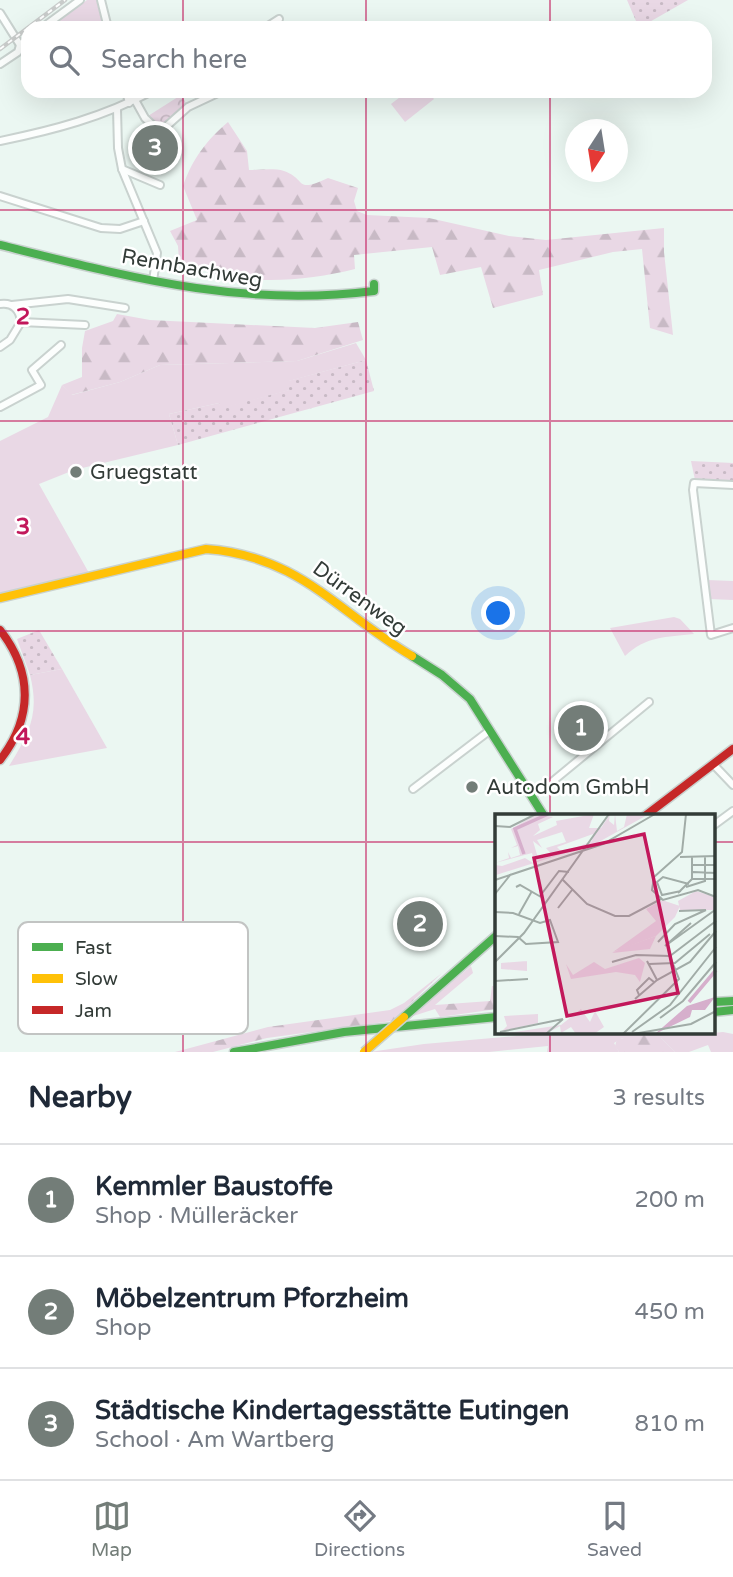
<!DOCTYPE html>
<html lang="en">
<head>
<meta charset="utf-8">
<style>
	body { margin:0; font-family:"Varela Round",sans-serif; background:#f6f6f7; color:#1f2937 }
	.compass { position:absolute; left:565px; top:119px; width:63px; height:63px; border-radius:50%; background:#fff; box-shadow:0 7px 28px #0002; rotate:192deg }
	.you { position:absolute; left:499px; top:614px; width:24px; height:24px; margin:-18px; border:5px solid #fff; border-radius:50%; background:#1a73e8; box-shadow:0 0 0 10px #1a73e833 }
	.badge { display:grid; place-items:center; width:46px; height:46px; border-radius:50%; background:#737d78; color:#fff; font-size:23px; font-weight:700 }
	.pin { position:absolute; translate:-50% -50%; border:4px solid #fff; box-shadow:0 2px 7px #0006 }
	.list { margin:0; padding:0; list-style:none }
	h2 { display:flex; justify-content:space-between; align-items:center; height:91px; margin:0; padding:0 28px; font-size:30px }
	h2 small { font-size:23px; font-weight:400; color:#747a83 }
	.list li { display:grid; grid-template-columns:46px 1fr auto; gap:21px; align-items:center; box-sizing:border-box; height:112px; padding:0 28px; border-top:2px solid #e0e1e3 }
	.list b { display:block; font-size:26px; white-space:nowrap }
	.list p { margin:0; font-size:23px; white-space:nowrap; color:#747a83 }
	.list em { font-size:23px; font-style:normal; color:#747a83 }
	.icon { flex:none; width:38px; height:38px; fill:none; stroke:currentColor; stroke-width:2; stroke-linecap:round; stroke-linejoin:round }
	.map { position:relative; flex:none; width:733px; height:1052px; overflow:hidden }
	.search { position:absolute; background:#fff; box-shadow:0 7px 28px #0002; left:21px; right:21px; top:21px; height:77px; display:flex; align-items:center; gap:18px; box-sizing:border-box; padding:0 24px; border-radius:21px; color:#747a83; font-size:26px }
	.sheet { height:427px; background:#fff }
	nav { display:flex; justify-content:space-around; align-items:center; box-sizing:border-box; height:98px; border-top:2px solid #e0e1e3; background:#fff; font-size:19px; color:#747a83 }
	nav a { display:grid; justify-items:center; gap:4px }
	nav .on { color:#737d78 }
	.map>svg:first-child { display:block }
	.grass { fill:#e9d8e5 }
	.forest { fill:url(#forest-firs) }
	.park { fill:url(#park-crowns) }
	.garden { fill:url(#garden-dots) }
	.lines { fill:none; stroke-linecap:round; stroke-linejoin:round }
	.street-casing { stroke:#c9d2cf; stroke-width:10 }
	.fast-casing { stroke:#c9d2cf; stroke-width:11 }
	.slow-casing { stroke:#c9d2cf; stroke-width:11 }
	.jam-casing { stroke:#c9d2cf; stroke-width:11 }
	.street { stroke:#fcfefd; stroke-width:6 }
	.fast { stroke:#4caf50; stroke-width:8 }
	.slow { stroke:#ffc107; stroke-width:8 }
	.jam { stroke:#c62828; stroke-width:8 }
	.rail-casing { stroke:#c9cccb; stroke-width:4.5 }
	.rail { stroke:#fff; stroke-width:2; stroke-dasharray:5; stroke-linecap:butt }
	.slow-bridge-casing { stroke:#c9d2cf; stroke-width:11; stroke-linecap:butt }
	.slow-bridge { stroke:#ffc107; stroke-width:8 }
	.grid { fill:none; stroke:#c2185b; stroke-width:2; stroke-opacity:0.55 }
	.poi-dot { fill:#737d78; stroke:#fff; stroke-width:2.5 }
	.labels { text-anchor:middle; stroke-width:5; stroke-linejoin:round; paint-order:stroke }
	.street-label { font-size:21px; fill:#323b37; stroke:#fff }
	.poi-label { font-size:21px; fill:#323b37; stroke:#fff; text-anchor:start }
	.inset-river { fill:none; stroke:#d6afcc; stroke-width:3.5 }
	.inset-road { fill:none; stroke:#a1aca7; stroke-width:2 }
	.view { fill:#c2185b; fill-opacity:0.15; stroke:#c2185b; stroke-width:3.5 }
	.inset-edge { fill:none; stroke:#323b37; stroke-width:3.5 }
	.key { fill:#fff; stroke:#c2c4c3; stroke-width:2 }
	.key-label { font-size:19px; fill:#323b37 }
	.grid-label { font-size:23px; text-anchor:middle; font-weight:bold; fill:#c2185b; stroke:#fff; stroke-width:5; stroke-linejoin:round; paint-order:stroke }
</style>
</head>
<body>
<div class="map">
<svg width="733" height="1052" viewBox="0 0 733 1052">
	<defs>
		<pattern id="forest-firs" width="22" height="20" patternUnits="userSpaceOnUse" patternTransform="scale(1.75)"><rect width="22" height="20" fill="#e9d8e5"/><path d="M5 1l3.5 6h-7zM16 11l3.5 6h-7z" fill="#c8bac5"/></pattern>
		<pattern id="park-crowns" width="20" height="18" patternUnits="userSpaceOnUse" patternTransform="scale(1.75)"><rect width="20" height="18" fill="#e9d8e5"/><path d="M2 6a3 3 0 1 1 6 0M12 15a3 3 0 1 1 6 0" fill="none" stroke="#c8bac5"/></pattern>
		<pattern id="garden-dots" width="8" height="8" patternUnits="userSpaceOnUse" patternTransform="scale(1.75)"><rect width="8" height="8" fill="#e9d8e5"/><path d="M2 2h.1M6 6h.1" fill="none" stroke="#c8bac5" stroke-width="1.8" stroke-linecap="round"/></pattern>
	</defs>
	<rect width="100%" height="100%" fill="#ebf7f2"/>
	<g class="grass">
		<polygon points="87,0 97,0 104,28 50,28"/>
		<polygon points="408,91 427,91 434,99 405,122 391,104"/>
		<polygon points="356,343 366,360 289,381 290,390 220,409 219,403 169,414 178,445 74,470 39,484 89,573 0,594 0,441 48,417 62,385 72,395 120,382 160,365 297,361"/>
		<polygon points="707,580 733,581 733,600 709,599"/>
		<path d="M 674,617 L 680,619 L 694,634 C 666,637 646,636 625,656 L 610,628 Z"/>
		<path d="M 62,669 L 107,748 L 9,766 C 29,734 40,714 30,675 Z"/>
		<polygon points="723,1032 733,1034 733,1052 711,1052 708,1045 689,1052 675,1052 661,1038 622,1038 614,1043 619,1052 547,1052 548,1046 489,1052 370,1052 424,1044 551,1033 691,1035"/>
	</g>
	<g class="forest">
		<path d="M 228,122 L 247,151 L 249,170 C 260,170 274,168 284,171 C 307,179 294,194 328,178 L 358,188 L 354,201 L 357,211 L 367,215 L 429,218 L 509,236 L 546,240 L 664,228 L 664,252 L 673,335 L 650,328 L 642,249 L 613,252 L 539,270 L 543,295 L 493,308 L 481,267 L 440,275 L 432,247 L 354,255 L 355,269 C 298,283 233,287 179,261 L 178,246 L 170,231 L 197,220 L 183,186 C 193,158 206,141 228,122 Z"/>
		<polygon points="117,314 150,320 315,328 358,322 363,340 297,361 160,365 120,382 71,395 62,385 82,377 82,348 85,331 113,321"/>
		<polygon points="471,966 473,973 435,1005 490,1001 492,986 497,986 497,1009 440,1017 435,1009 410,1017"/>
		<polygon points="442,973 392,1021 267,1038 213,1052 175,1052 268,1027 390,1010 404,1003"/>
		<polygon points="652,1034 661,1038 675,1052 619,1052 615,1046 617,1039"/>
	</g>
	<polygon class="park" points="181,95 187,105 161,128 148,116"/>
	<g class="garden">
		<polygon points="627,0 688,0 639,28"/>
		<polygon points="366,360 374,391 178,445 169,414 219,403 221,408 289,390 288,381"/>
		<polygon points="691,461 733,463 733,484 695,480"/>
		<polygon points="39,630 62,669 30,675 17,639"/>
	</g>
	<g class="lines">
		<g class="street-casing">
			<g id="street">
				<polyline points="101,0 108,28"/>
				<polyline points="0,13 20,45"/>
				<polyline points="42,28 80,0"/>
				<polyline points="265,28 279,19"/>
				<polyline points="0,64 18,52 20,45 28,39"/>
				<polyline points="126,91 129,103"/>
				<polyline points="135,100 145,118 160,132 188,107 222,91"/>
				<polyline points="117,109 118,148 122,169 157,253 153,281"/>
				<path d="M 0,141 C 54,130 103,117 152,91"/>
				<polyline points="122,169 160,185"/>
				<polyline points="0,196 101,228 120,229 144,221"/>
				<path d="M 0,304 C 13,302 20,310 21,322 L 10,340 L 0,347"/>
				<polyline points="12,305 68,299 125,308"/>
				<polyline points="21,322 85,325"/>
				<polyline points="0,407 41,385 32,370 61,345"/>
				<polyline points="733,485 694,483 693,490 711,635 733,628"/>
				<polyline points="713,764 733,785"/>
				<polyline points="413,789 489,731"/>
				<polyline points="531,795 547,786 649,702"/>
				<polyline points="714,825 733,811"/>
			</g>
		</g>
		<g class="fast-casing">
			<g id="fast">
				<path d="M 0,245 C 129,277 240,308 374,291 L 374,284"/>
				<polyline points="412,656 442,675 470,699 544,816"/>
				<polyline points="714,1002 733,1001"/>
				<polyline points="714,1012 733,1010"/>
				<polyline points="404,1017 497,935"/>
				<polyline points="234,1052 344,1032 497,1017"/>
			</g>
		</g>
		<g class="slow-casing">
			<path id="slow" d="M 0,598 L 206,549 C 300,556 337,612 412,656"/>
		</g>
		<g class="jam-casing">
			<g id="jam">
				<path d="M 0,630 C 33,672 33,718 0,760"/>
				<polyline points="645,816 733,749"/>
			</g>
		</g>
		<use href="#street" class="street"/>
		<use href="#fast" class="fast"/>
		<use href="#slow" class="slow"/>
		<use href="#jam" class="jam"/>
		<g class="rail-casing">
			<polyline id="rail" points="0,49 65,0"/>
		</g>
		<use href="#rail" class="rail"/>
		<g class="slow-bridge-casing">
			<polyline id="slow-bridge" points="364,1052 404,1017"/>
		</g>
		<use href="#slow-bridge" class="slow-bridge"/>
	</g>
	<path class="grid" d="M 183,0 L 183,28M 366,0 L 366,28M 550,0 L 550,28M 183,91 L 183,1052M 366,91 L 366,1052M 550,91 L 550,816M 0,210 L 733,210M 0,421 L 733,421M 0,631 L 733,631M 0,842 L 497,842M 714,842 L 733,842M 550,1033 L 550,1052"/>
	<g class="poi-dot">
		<circle cx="76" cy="472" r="7"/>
		<circle cx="472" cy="787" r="7"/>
	</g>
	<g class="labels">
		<g class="street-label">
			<text transform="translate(192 268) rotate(10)" y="7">Rennbachweg</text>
			<text transform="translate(360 598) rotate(36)" y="7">Dürrenweg</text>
		</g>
		<g class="poi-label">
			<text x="90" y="479">Gruegstatt</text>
			<text x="486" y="794">Autodom GmbH</text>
		</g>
	</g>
	<g transform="translate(495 814)">
		<rect width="220" height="220" fill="#ebf7f2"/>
		<path d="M 42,0 L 58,3 L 43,10 L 45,16 L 38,22 L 62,11 L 61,7 L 99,0 L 94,14 L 106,14 L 115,0 L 114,7 L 119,11 L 120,0 L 122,17 L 129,13 L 132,0 L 154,0 L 102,29 L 1,61 L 0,51 L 7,52 L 30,44 L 38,49 L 46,45 L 39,46 L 37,39 L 0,49 L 14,44 L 13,38 L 16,44 L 25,41 L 23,32 L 16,34 L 22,31 L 16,15 ZM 67,18 L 71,28 L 51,34 L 57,41 L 43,44 L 38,27 L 47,34 L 42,26 ZM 98,20 L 97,27 L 75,36 L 67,38 L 62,33 ZM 167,86 L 185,92 L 180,103 L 161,122 L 118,138 L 161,107 L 151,95 Z" fill="#e9d8e5" fill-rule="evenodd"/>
		<path d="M 161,122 L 155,135 L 117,139 L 127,134 ZM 144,144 L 150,149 L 145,168 L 140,161 L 121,158 L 76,165 L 71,150 L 78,161 L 99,148 L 110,155 Z" fill="#e9d8e5"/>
		<path d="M 201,77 L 220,83 L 220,96 L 185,96 L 183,87 Z" fill="#e9d8e5"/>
		<path d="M 32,131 L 32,157 L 6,155 L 6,149 L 32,147 ZM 86,195 L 95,208 L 100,197 L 109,213 L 99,220 L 81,220 L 76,213 L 66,219 L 65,212 L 51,220 L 7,220 L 66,211 ZM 43,200 L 43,209 L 7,217 L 12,212 L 9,202 Z" fill="#e9d8e5"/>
		<path d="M 220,183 L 210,196 L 197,196 L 195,203 L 160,220 L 192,192 Z" fill="#d6afcc"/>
		<path class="inset-river" d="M 29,40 L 20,15 L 53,0M 194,188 L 221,156"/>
		<path class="inset-road" d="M 191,0 L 187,38 L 159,63 L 157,76 L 168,86 L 203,76 L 221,83M 0,12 L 15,13 L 41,0M 185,43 L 221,42M 198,51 L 221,51M 198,58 L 221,59M 197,65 L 221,65M 0,66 L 108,30 L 160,0M 68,66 L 92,90 L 120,102 L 134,102 L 166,85M 21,73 L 25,71 L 46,83M 191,73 L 210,67 L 210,43M 186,77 L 167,81 L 162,68 L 168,63 L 194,70M 183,79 L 197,65 L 197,43M 0,80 L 16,60M 45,82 L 64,57 L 74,58M 63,94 L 77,76M 184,97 L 211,96M 0,98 L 18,99 L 45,109 L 55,106 L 63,128 L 31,130 L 23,123 L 0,122M 24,100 L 37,77M 196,109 L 170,132 L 220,96M 163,128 L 180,110 L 211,96M 175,142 L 221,107M 152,147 L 162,166M 0,148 L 29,119 L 114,0M 117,148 L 141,141 L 175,142M 154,150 L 180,149 L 215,120M 0,167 L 33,165M 144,181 L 142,176 L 154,164 L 159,168M 140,185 L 162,166 L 195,148 L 221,117M 165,204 L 188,187 L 221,148M 5,218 L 68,205M 137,218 L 175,191 L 221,133M 51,220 L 68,205M 128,220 L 184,165 L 175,142M 138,220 L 196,210 L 221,197"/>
		<path class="view" d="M 149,20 L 183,179 L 72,202 L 39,44 Z"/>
		<rect width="220" height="220" class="inset-edge"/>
	</g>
	<rect x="18" y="922" width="230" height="112" rx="10" class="key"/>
	<rect x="32" y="943" width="31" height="8" fill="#4caf50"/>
	<rect x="32" y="974" width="31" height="9" fill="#ffc107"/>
	<rect x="32" y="1006" width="31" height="8" fill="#c62828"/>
	<g class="key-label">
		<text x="75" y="954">Fast</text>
		<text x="75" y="985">Slow</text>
		<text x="75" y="1017">Jam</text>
	</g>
	<g class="grid-label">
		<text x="23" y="324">2</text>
		<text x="23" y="534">3</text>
		<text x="23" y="744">4</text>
	</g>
</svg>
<svg class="compass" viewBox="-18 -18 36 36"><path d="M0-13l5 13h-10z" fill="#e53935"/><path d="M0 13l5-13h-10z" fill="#747a83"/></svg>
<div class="you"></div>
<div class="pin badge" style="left:581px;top:728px">1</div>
<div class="pin badge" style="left:420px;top:924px">2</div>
<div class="pin badge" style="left:155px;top:148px">3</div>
<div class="search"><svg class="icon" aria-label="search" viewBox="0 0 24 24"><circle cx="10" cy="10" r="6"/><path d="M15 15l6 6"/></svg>Search here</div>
</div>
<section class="sheet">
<h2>Nearby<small>3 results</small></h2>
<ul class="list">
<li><span class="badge">1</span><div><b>Kemmler Baustoffe</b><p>Shop · Mülleräcker</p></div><em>200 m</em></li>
<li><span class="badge">2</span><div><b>Möbelzentrum Pforzheim</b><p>Shop</p></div><em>450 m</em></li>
<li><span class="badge">3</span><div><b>Städtische Kindertagesstätte Eutingen</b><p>School · Am Wartberg</p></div><em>810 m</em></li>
</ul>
</section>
<nav>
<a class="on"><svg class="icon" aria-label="map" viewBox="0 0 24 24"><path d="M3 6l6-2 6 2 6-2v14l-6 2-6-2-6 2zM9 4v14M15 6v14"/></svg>Map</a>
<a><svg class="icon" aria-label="directions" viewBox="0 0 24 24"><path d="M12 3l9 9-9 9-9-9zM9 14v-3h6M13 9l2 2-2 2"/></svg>Directions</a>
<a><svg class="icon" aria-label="saved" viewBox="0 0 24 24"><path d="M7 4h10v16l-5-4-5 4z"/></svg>Saved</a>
</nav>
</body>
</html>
